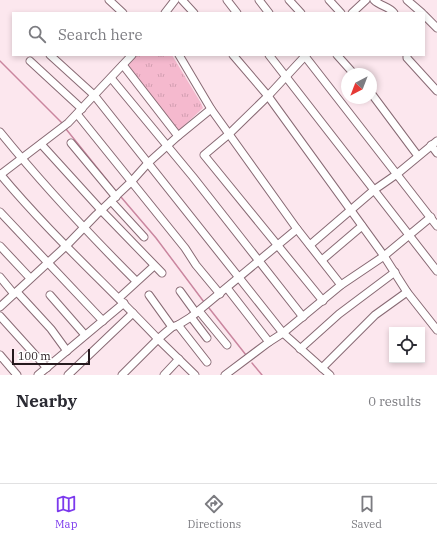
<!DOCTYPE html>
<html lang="en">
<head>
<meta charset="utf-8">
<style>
	body { margin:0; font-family:"IBM Plex Serif",serif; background:#f7f7f7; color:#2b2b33 }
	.controls { position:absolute; right:12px; bottom:12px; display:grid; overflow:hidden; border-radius:0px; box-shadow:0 2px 6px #0003 }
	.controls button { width:36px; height:36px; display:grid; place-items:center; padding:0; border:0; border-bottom:1px solid #e1e1e2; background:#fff; color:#2b2b33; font:20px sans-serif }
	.compass { position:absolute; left:341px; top:68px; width:36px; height:36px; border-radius:50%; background:#fff; box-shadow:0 2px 6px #0003; rotate:222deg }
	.scale { position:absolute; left:12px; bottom:10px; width:78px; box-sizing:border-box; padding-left:4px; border:2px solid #25191d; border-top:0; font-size:11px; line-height:14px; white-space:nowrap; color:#25191d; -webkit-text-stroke:3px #fff; paint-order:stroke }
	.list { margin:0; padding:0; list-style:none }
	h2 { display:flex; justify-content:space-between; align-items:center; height:52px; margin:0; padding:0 16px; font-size:17px }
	h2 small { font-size:13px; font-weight:400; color:#7c7c81 }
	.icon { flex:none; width:22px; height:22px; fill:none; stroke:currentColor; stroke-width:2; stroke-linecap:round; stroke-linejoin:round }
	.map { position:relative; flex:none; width:437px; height:375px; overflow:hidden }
	.search { position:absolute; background:#fff; box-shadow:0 2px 6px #0003; left:12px; right:12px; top:12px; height:44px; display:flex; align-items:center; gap:10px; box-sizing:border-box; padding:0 14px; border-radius:0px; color:#7c7c81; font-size:15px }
	.sheet { height:108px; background:#fff }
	nav { display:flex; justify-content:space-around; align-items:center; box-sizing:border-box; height:56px; border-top:1px solid #e1e1e2; background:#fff; font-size:11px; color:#7c7c81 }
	nav a { display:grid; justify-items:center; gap:2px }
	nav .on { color:#7c3aed }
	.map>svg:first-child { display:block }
	.park { fill:url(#park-tufts) }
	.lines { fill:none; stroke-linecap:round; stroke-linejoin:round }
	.stream { stroke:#ca869f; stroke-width:1.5 }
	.minor-casing { stroke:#886a74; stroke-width:9 }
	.minor { stroke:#fff; stroke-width:7 }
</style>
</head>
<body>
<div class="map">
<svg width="437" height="375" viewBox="0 0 437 375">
	<defs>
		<pattern id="park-tufts" width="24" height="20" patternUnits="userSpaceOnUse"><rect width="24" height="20" fill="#f5b9ce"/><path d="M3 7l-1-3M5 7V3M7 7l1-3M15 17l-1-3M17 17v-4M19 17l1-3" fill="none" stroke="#d29eb0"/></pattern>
	</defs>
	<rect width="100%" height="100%" fill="#fce7ee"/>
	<polygon class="park" points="137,55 172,55 201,103 203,108 177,132 127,67"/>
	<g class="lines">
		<g class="stream">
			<polyline points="0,61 63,124"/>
			<polyline points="66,129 115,190"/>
			<polyline points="121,197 156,238 204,302"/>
			<polyline points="209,308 246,355"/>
			<polyline points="252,363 262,375"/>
		</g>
		<g class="minor-casing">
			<g id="minor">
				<polyline points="109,0 123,13"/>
				<polyline points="182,0 194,13"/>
				<polyline points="227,0 237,13"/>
				<polyline points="259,0 269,13"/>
				<polyline points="289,0 301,13"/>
				<polyline points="329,0 341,13"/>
				<path d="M 374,0 C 380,6 390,7 394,13"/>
				<polyline points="407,0 422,13"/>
				<polyline points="165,13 175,0"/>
				<polyline points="352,13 366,0"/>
				<polyline points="424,15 437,28"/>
				<polyline points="50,55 94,95 283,333 330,375"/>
				<polyline points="179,55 211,109 297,229 341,285"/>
				<polyline points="233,55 268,96 384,256 407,292 437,330"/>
				<polyline points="269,55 437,271"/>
				<polyline points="304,55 437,226"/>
				<polyline points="306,55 268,96 229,134 204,155 323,301"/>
				<polyline points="337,55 354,74"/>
				<polyline points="407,55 407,58 437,91"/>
				<polyline points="30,61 82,109"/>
				<polyline points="123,65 178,136"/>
				<polyline points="111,78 193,177 303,317"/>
				<polyline points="371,93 418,156"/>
				<polyline points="77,114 185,248 196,265 220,294"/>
				<path d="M 0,132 C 43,185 88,233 136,281"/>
				<polyline points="71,143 116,197"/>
				<polyline points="41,144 101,210 162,273"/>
				<polyline points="431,145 437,153"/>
				<path d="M 0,174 C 49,233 106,284 158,339 L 122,375"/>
				<polyline points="0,175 68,123 132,55"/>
				<polyline points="111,201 144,237"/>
				<polyline points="0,212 103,321"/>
				<polyline points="310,245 374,190 397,174 437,141"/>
				<polyline points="0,246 30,278"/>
				<polyline points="322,260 362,226"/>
				<polyline points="0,277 14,294"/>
				<polyline points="227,288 269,342"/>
				<polyline points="180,291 196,313"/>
				<polyline points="17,292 51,329 67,351"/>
				<polyline points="50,295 85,335"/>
				<polyline points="149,295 172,327"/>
				<polyline points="119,298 154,266"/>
				<polyline points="0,307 66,246 96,215 131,182 148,163 178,136 211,109"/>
				<polyline points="199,311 227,345"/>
				<polyline points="0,316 47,368"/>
				<polyline points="191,317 207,338"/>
				<polyline points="178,325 207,362"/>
				<polyline points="300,349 339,314 395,272"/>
				<polyline points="0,355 17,375"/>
				<polyline points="322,368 375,315 407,292"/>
				<polyline points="38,375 124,303"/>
				<polyline points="68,375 133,313"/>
				<polyline points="164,375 179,359"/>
				<polyline points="195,375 158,339 172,327 178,325 191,317 297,229"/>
				<polyline points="225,375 269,342 283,333 341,285 384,256 431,217"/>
			</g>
		</g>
		<use href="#minor" class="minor"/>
	</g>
</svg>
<div class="controls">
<button><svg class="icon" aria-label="locate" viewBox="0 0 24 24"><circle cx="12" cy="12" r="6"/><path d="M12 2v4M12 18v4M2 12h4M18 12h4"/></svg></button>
</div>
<svg class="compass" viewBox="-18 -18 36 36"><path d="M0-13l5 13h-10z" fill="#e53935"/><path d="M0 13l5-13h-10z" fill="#7c7c81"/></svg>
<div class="scale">100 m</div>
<div class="search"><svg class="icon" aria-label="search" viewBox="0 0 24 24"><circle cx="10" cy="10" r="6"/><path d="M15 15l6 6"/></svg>Search here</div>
</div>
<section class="sheet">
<h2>Nearby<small>0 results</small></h2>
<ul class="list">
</ul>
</section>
<nav>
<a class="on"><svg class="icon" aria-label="map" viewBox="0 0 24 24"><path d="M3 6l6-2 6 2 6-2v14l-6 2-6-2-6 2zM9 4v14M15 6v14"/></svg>Map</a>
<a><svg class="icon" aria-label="directions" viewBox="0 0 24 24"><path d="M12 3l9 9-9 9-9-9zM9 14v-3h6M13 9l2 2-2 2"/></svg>Directions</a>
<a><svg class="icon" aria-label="saved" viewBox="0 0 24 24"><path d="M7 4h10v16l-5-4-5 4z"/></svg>Saved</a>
</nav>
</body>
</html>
